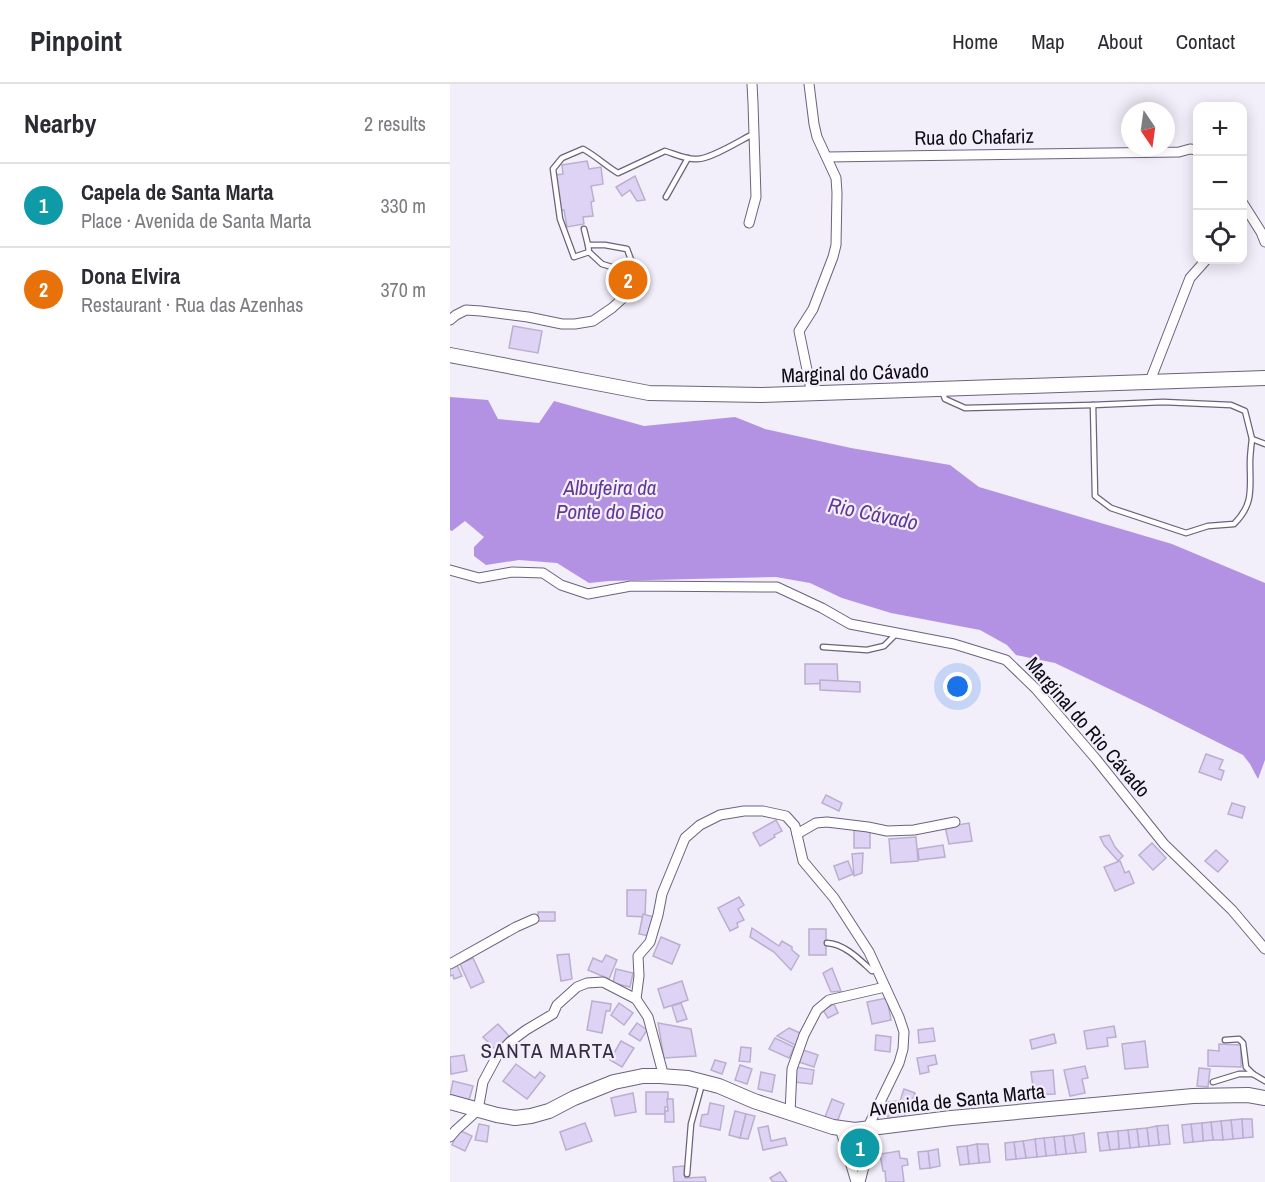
<!DOCTYPE html>
<html lang="en">
<head>
<meta charset="utf-8">
<style>
	body { margin:0; font-family:"Archivo Narrow",sans-serif; background:#f7f7f7; color:#2b2b33 }
	.controls { position:absolute; right:18px; top:18px; display:grid; overflow:hidden; border-radius:12px; box-shadow:0 3px 15px #0003 }
	.controls button { width:54px; height:54px; display:grid; place-items:center; padding:0; border:0; border-bottom:2px solid #e1e1e2; background:#fff; color:#2b2b33; font:30px sans-serif }
	.compass { position:absolute; left:671px; top:18px; width:54px; height:54px; border-radius:50%; background:#fff; box-shadow:0 3px 15px #0003; rotate:167deg }
	.you { position:absolute; left:508px; top:603px; width:21px; height:21px; margin:-15px; border:4px solid #fff; border-radius:50%; background:#1a73e8; box-shadow:0 0 0 9px #1a73e833 }
	.badge { display:grid; place-items:center; width:39px; height:39px; border-radius:50%; background:#945ed7; color:#fff; font-size:20px; font-weight:700 }
	.pin { position:absolute; translate:-50% -50%; border:3px solid #fff; box-shadow:0 2px 6px #0006 }
	.list { margin:0; padding:0; list-style:none }
	h2 { display:flex; justify-content:space-between; align-items:center; height:78px; margin:0; padding:0 24px; font-size:26px }
	h2 small { font-size:20px; font-weight:400; color:#7c7c81 }
	.list li { display:grid; grid-template-columns:39px 1fr auto; gap:18px; align-items:center; box-sizing:border-box; height:84px; padding:0 24px; border-top:2px solid #e1e1e2 }
	.list b { display:block; font-size:22px; white-space:nowrap }
	.list p { margin:0; font-size:20px; white-space:nowrap; color:#7c7c81 }
	.list em { font-size:20px; font-style:normal; color:#7c7c81 }
	.icon { flex:none; width:33px; height:33px; fill:none; stroke:currentColor; stroke-width:2; stroke-linecap:round; stroke-linejoin:round }
	.map { position:relative; flex:none; width:815px; height:1098px; overflow:hidden }
	header { display:flex; align-items:center; gap:36px; box-sizing:border-box; height:84px; padding:0 30px; background:#fff; border-bottom:2px solid #e1e1e2 }
	header strong { font-size:28px }
	nav { display:flex; gap:33px; margin-inline-start:auto; font-size:21px }
	main { display:flex }
	aside { flex:1; background:#fff }
	.map>svg:first-child { display:block }
	.water { fill:#b392e4 }
	.building { fill:#dfd3f5; stroke:#baafcd; stroke-width:1.5 }
	.lines { fill:none; stroke-linecap:round; stroke-linejoin:round }
	.lane-casing { stroke:#6c627d; stroke-width:7 }
	.street-casing { stroke:#6c627d; stroke-width:11 }
	.secondary-casing { stroke:#6c627d; stroke-width:16 }
	.lane { stroke:#fff; stroke-width:4.5 }
	.street { stroke:#fff; stroke-width:9 }
	.secondary { stroke:#fff; stroke-width:14 }
	.labels { text-anchor:middle; stroke-width:4.5; stroke-linejoin:round; paint-order:stroke }
	.street-label { font-size:20px; fill:#0f0b15; stroke:#f2eefa }
	.water-label { font-size:21px; font-style:italic; fill:#633796; stroke:#f2eefa }
	.neighbourhood-label { font-size:21px; letter-spacing:1.5px; fill:#362c44; stroke:#f2eefa }
</style>
</head>
<body>
<header>
<strong>Pinpoint</strong>
<nav><a>Home</a><a>Map</a><a>About</a><a>Contact</a></nav>
</header>
<main>
<aside>
<h2>Nearby<small>2 results</small></h2>
<ul class="list">
<li><span class="badge" style="background:#0f9aa8">1</span><div><b>Capela de Santa Marta</b><p>Place · Avenida de Santa Marta</p></div><em>330 m</em></li>
<li><span class="badge" style="background:#e8710a">2</span><div><b>Dona Elvira</b><p>Restaurant · Rua das Azenhas</p></div><em>370 m</em></li>
</ul>
</aside>
<div class="map">
<svg width="815" height="1098" viewBox="0 0 815 1098">
	<rect width="100%" height="100%" fill="#f2eefa"/>
	<polygon class="water" points="0,313 38,316 48,335 89,339 104,317 194,342 285,333 315,345 401,364 500,381 529,403 722,460 815,499 815,676 808,695 800,680 793,671 697,623 605,579 566,571 557,561 530,546 441,529 392,514 360,499 326,493 159,497 139,499 107,479 69,476 36,481 24,472 24,463 34,453 15,437 2,447 0,446"/>
	<g class="building">
		<polygon points="137,77 139,85 151,83 153,100 141,102 144,117 141,118 143,132 133,133 134,140 117,143 114,126 110,127 105,91 113,90 112,81"/>
		<polygon points="185,92 195,116 187,117 180,106 172,112 166,103"/>
		<polygon points="63,242 92,247 88,269 59,264"/>
		<polygon points="355,580 387,580 388,599 355,600"/>
		<polygon points="370,596 410,598 410,608 370,606"/>
		<polygon points="756,670 773,676 769,685 774,687 771,696 749,688"/>
		<polygon points="376,711 392,719 389,727 372,719"/>
		<polygon points="782,719 795,723 792,734 778,730"/>
		<polygon points="326,736 332,747 324,751 325,753 310,762 303,749"/>
		<polygon points="519,739 522,757 499,760 495,743"/>
		<rect x="404" y="746" width="16" height="18"/>
		<polygon points="659,751 665,763 673,772 668,777 654,761 650,753"/>
		<polygon points="466,753 468,777 441,779 439,755"/>
		<polygon points="702,759 716,774 703,786 689,771"/>
		<polygon points="493,761 495,773 469,776 468,765"/>
		<polygon points="766,766 778,777 768,788 755,777"/>
		<polygon points="413,769 412,789 404,792 402,770"/>
		<polygon points="398,777 403,790 389,796 384,782"/>
		<polygon points="670,777 675,789 679,787 684,799 665,807 654,783"/>
		<polygon points="177,806 196,806 195,833 177,832"/>
		<polygon points="289,813 294,821 288,825 294,836 287,839 288,843 280,847 268,824"/>
		<rect x="88" y="828" width="17" height="9"/>
		<polygon points="193,830 204,833 199,852 189,850"/>
		<polygon points="302,844 329,862 332,857 342,863 342,866 349,872 341,886 324,868 300,853"/>
		<rect x="359" y="845" width="17" height="26"/>
		<polygon points="211,853 230,861 222,880 203,872"/>
		<polygon points="119,870 122,895 111,897 107,871"/>
		<polygon points="156,871 167,876 159,895 138,886 143,874 152,878"/>
		<polygon points="23,874 34,898 21,904 10,880"/>
		<polygon points="7,881 12,892 4,895 3,891 0,892 0,884"/>
		<polygon points="382,884 391,907 381,908 373,889"/>
		<polygon points="166,885 183,889 180,903 163,899"/>
		<polygon points="232,897 238,916 214,924 208,905"/>
		<polygon points="437,914 441,936 422,940 417,918"/>
		<polygon points="142,917 161,920 160,927 156,927 152,949 137,946"/>
		<polygon points="169,919 183,929 174,941 161,931"/>
		<polygon points="231,919 237,935 227,938 222,922"/>
		<polygon points="384,920 388,929 378,934 373,926"/>
		<polygon points="187,939 197,946 190,957 179,950"/>
		<polygon points="208,939 241,945 246,972 214,974"/>
		<polygon points="48,940 59,952 45,965 33,953"/>
		<polygon points="664,942 666,953 657,954 658,962 637,965 634,947"/>
		<polygon points="339,944 350,949 347,962 327,952"/>
		<polygon points="483,944 485,957 469,959 468,946"/>
		<polygon points="604,950 606,959 582,965 580,956"/>
		<polygon points="426,951 441,953 440,968 425,966"/>
		<polygon points="325,954 344,963 339,974 319,965"/>
		<polygon points="171,957 184,964 172,983 160,976"/>
		<polygon points="695,957 698,983 675,985 672,960"/>
		<polygon points="769,960 791,961 791,983 758,982 758,966 769,967"/>
		<polygon points="291,963 301,964 300,978 289,977"/>
		<polygon points="353,966 368,971 364,983 349,978"/>
		<polygon points="14,971 17,987 1,990 0,973"/>
		<polygon points="485,971 487,980 478,982 479,988 470,990 467,974"/>
		<polygon points="265,976 276,979 272,990 261,986"/>
		<polygon points="66,980 85,994 90,988 95,992 77,1015 53,997"/>
		<polygon points="290,981 302,985 297,1000 285,996"/>
		<polygon points="635,982 638,994 632,995 635,1009 620,1012 614,986"/>
		<polygon points="346,983 364,986 362,1000 344,998"/>
		<polygon points="749,984 760,985 758,1003 747,1002"/>
		<polygon points="603,986 605,1010 584,1011 581,988"/>
		<polygon points="311,988 325,991 322,1008 308,1005"/>
		<polygon points="3,997 23,1002 19,1016 0,1011"/>
		<polygon points="454,1005 465,1009 459,1025 455,1025 455,1034 438,1034 437,1018 450,1017"/>
		<polygon points="196,1008 218,1008 218,1023 215,1023 215,1030 196,1030"/>
		<polygon points="183,1009 186,1028 165,1032 161,1014"/>
		<polygon points="217,1015 223,1015 224,1038 215,1038 215,1027 218,1027"/>
		<polygon points="382,1015 394,1020 387,1038 375,1033"/>
		<polygon points="260,1019 274,1022 270,1046 250,1042 252,1031 258,1030"/>
		<polygon points="285,1027 296,1030 290,1054 279,1051"/>
		<polygon points="296,1030 305,1032 298,1055 290,1054"/>
		<polygon points="792,1035 802,1035 803,1053 793,1054"/>
		<polygon points="792,1035 793,1054 783,1055 781,1036"/>
		<polygon points="781,1036 783,1055 773,1056 771,1037"/>
		<polygon points="771,1037 773,1056 763,1056 761,1038"/>
		<polygon points="761,1038 763,1056 753,1057 752,1039"/>
		<polygon points="135,1039 142,1057 116,1066 110,1048"/>
		<polygon points="752,1039 753,1057 743,1058 741,1040"/>
		<polygon points="29,1040 39,1042 37,1058 25,1056"/>
		<polygon points="741,1040 743,1058 734,1059 732,1041"/>
		<polygon points="718,1041 720,1060 709,1061 707,1042"/>
		<polygon points="318,1042 321,1057 335,1054 337,1061 313,1066 308,1044"/>
		<polygon points="707,1042 709,1061 699,1062 697,1044"/>
		<polygon points="697,1044 699,1062 689,1063 687,1045"/>
		<polygon points="687,1045 689,1063 680,1064 678,1046"/>
		<polygon points="9,1046 22,1052 15,1067 2,1061"/>
		<polygon points="678,1046 680,1064 669,1065 668,1047"/>
		<polygon points="668,1047 669,1065 660,1066 657,1048"/>
		<polygon points="657,1048 660,1066 650,1067 648,1049"/>
		<polygon points="634,1049 636,1068 626,1069 623,1051"/>
		<polygon points="623,1051 626,1069 616,1070 614,1052"/>
		<polygon points="614,1052 616,1070 606,1071 604,1053"/>
		<polygon points="604,1053 606,1071 596,1072 594,1054"/>
		<polygon points="594,1054 596,1072 587,1073 585,1055"/>
		<polygon points="585,1055 587,1073 576,1074 573,1057"/>
		<polygon points="573,1057 576,1074 566,1075 564,1058"/>
		<polygon points="564,1058 566,1075 556,1076 555,1059"/>
		<polygon points="527,1060 538,1060 540,1078 529,1079"/>
		<polygon points="527,1060 529,1079 519,1080 517,1062"/>
		<polygon points="517,1062 519,1080 510,1081 507,1063"/>
		<polygon points="488,1065 490,1082 480,1084 478,1067"/>
		<polygon points="449,1067 450,1074 457,1075 458,1081 452,1082 454,1098 436,1098 435,1087 433,1087 430,1070"/>
		<polygon points="478,1067 480,1084 470,1085 468,1068"/>
		<polygon points="234,1082 235,1094 255,1093 256,1098 224,1098 223,1083"/>
		<polygon points="330,1088 337,1098 323,1098 320,1094"/>
	</g>
	<g class="lines">
		<g class="lane-casing">
			<g id="lane">
				<polyline points="216,113 238,74"/>
				<polyline points="134,145 138,161"/>
				<polyline points="139,168 138,161 155,161 177,165 183,181 179,201"/>
				<path d="M 183,205 L 165,184 L 152,180 L 139,168 L 124,173 L 110,135 L 103,85 L 112,74 L 133,65 C 146,72 156,82 168,89 L 215,67 C 225,70 237,76 247,75 C 261,75 291,56 303,50"/>
				<polyline points="492,307 495,315 515,324 643,321 713,318 781,321 795,327 802,355 815,360"/>
				<path d="M 643,321 L 645,412 L 661,424 L 736,449 L 758,442 L 784,440 C 804,420 800,405 800,379 C 800,371 801,363 802,355"/>
				<polyline points="373,563 417,566 434,562 447,549"/>
				<path d="M 377,859 C 395,860 410,876 422,887 L 426,885"/>
				<polyline points="775,956 789,955 793,959 796,983 803,990"/>
				<polyline points="763,998 789,990 803,990 815,997"/>
				<polyline points="237,1090 241,1040 252,1000"/>
			</g>
		</g>
		<g class="street-casing">
			<g id="street">
				<polyline points="359,0 364,40 367,53 386,94 387,109 386,161 383,173 363,225 349,247 362,310"/>
				<polyline points="377,73 729,68 740,65 748,66"/>
				<polyline points="792,118 811,148 815,158"/>
				<polyline points="299,139 306,113 303,19 302,0"/>
				<polyline points="0,236 6,231 16,226 31,227 78,233 112,240 125,240 143,237 162,224 183,205"/>
				<polyline points="700,297 740,194 756,176"/>
				<polyline points="0,486 29,494 62,488 93,489 111,501 138,510 181,502 327,503 372,524 400,540 504,560 556,576 586,605 646,675 714,760 782,826 815,865"/>
				<polyline points="347,750 366,739 377,738 418,743 437,747 464,746 505,738"/>
				<polyline points="0,880 66,843 84,835"/>
				<polyline points="186,915 189,892 188,872 200,858 208,831 212,810 235,754 250,741 270,731 294,727 313,727 336,732 345,742 353,777 384,814 419,868 449,933 454,948 453,965 449,979 417,1045"/>
				<polyline points="340,1029 342,985 354,951 367,926 379,916 435,903"/>
				<polyline points="390,1044 406,1098"/>
				<polyline points="0,1053 6,1046 28,1026 33,998 47,972 60,958 76,946 103,930 107,921 127,903 137,899 153,898 186,915 198,933 214,993"/>
				<polyline points="410,1098 424,1044"/>
			</g>
		</g>
		<g class="secondary-casing">
			<g id="secondary">
				<polyline points="0,271 199,309 311,311 815,294"/>
				<polyline points="0,1018 47,1031 65,1034 81,1032 99,1027 124,1014 164,998 193,992 210,992 238,994 269,1002 304,1017 383,1043 405,1046 501,1034 743,1012 798,1011 815,1014"/>
			</g>
		</g>
		<use href="#lane" class="lane"/>
		<use href="#street" class="street"/>
		<use href="#secondary" class="secondary"/>
	</g>
	<g class="labels">
		<g class="street-label">
			<text transform="translate(524 53) rotate(-1)" y="7">Rua do Chafariz</text>
			<text transform="translate(405 289) rotate(-2)" y="7">Marginal do Cávado</text>
			<text transform="translate(638 643) rotate(49)" y="7">Marginal do Rio Cávado</text>
			<text transform="translate(507 1016) rotate(-6)" y="7">Avenida de Santa Marta</text>
		</g>
		<g class="water-label">
			<text x="160" y="411">Albufeira da<tspan x="160" dy="24">Ponte do Bico</tspan></text>
			<text transform="translate(423 430) rotate(12)" y="7">Rio Cávado</text>
		</g>
		<g class="neighbourhood-label">
			<text x="98" y="974">SANTA MARTA</text>
		</g>
	</g>
</svg>
<div class="controls">
<button>+</button>
<button>−</button>
<button><svg class="icon" aria-label="locate" viewBox="0 0 24 24"><circle cx="12" cy="12" r="6"/><path d="M12 2v4M12 18v4M2 12h4M18 12h4"/></svg></button>
</div>
<svg class="compass" viewBox="-18 -18 36 36"><path d="M0-13l5 13h-10z" fill="#e53935"/><path d="M0 13l5-13h-10z" fill="#7c7c81"/></svg>
<div class="you"></div>
<div class="pin badge" style="left:410px;top:1064px;background:#0f9aa8">1</div>
<div class="pin badge" style="left:178px;top:196px;background:#e8710a">2</div>
</div>
</main>
</body>
</html>
